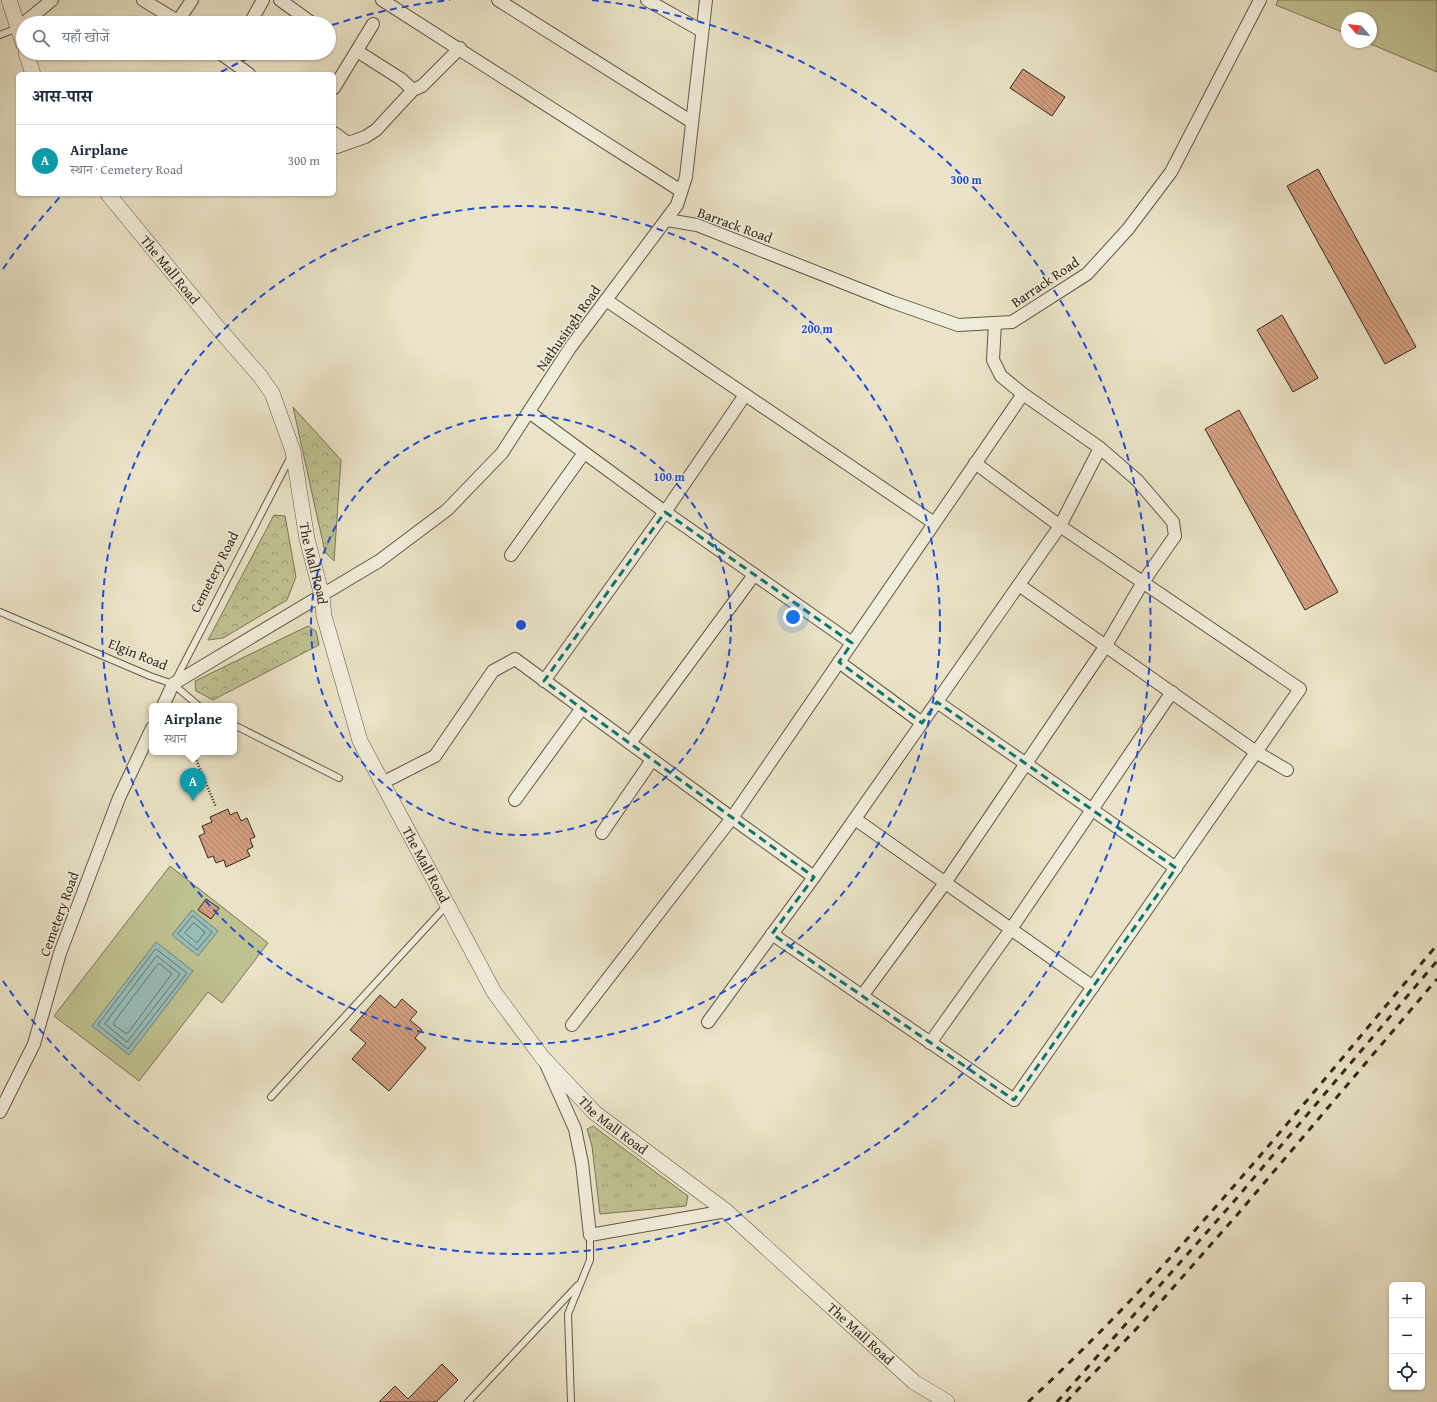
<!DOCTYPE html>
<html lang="hi">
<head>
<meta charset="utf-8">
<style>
	body { margin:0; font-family:"Gentium Book Plus","Noto Serif Devanagari",serif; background:#f6f6f7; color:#1f2937 }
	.controls { position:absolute; right:12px; bottom:12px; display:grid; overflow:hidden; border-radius:6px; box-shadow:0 1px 3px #0004 }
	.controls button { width:36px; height:36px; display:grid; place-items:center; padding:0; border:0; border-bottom:1px solid #e0e1e3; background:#fff; color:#1f2937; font:20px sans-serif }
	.compass { position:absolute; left:1341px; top:12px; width:36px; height:36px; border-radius:50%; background:#fff; box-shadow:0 1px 3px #0004; rotate:297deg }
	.you { position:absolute; left:793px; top:617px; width:14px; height:14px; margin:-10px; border:3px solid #fff; border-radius:50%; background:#1a73e8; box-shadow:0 0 0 6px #1a73e833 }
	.badge { display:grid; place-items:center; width:26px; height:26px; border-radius:50%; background:#8f2418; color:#fff; font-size:13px; font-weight:700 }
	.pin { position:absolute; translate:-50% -33px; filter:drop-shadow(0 1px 2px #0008) }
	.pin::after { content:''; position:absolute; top:21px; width:14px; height:12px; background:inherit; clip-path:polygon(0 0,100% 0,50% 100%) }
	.popup { position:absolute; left:149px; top:703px; width:88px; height:52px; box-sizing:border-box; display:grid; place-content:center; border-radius:6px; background:#fff; filter:drop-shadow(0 1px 3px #0005); font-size:13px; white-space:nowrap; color:#747a83 }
	.popup b { font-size:15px; color:#1f2937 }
	.popup::after { content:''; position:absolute; left:50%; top:100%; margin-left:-8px; border:8px solid transparent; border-top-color:#fff }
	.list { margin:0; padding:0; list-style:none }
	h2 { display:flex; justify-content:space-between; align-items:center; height:52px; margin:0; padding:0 16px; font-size:17px }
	h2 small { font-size:13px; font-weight:400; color:#747a83 }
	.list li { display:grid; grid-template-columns:26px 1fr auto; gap:12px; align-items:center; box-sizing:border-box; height:72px; padding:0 16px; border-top:1px solid #e0e1e3 }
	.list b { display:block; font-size:15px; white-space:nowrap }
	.list p { margin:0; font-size:13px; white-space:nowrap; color:#747a83 }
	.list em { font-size:13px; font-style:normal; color:#747a83 }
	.icon { flex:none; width:22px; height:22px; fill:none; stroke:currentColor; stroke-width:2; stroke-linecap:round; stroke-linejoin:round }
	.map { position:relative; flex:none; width:1437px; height:1402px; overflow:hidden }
	.search { position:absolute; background:#fff; box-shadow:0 1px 3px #0004; left:16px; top:16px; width:320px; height:44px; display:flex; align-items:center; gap:10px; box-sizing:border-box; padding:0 14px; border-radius:22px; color:#747a83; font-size:15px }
	.panel { position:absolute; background:#fff; box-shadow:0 1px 3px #0004; left:16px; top:72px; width:320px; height:124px; border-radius:6px }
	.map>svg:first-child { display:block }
	.grass { fill:url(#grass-tufts); stroke:#7a7556 }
	.park { fill:url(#park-crowns); stroke:#7a7556 }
	.pitch { fill:#bfc190; stroke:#7a7556 }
	.water { fill:#98bdb9; stroke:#70827a }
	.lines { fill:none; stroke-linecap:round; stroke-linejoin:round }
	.shore { stroke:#66736a; stroke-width:1 }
	.building { fill:url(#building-back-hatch); stroke:#34291c }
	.service-casing { stroke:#625847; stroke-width:8 }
	.minor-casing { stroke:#625847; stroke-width:14 }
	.tertiary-casing { stroke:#625847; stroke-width:16 }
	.path { stroke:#34291c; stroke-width:2.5; stroke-dasharray:1 2; stroke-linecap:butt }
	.service { stroke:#f1eddb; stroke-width:6 }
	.minor { stroke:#f1eddb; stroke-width:12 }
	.tertiary { stroke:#f1eddb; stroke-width:15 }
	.rail { stroke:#34291c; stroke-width:3; stroke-dasharray:7 7; stroke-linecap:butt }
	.marked { fill:none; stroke:#0f766e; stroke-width:3; stroke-dasharray:8 5; stroke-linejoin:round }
	.ring { fill:none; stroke:#1d4ed8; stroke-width:2; stroke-dasharray:7 5 }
	.labels { text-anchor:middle; stroke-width:3; stroke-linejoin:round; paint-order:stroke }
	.street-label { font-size:14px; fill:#34291c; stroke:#f1eddb }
	.centre { fill:#1d4ed8; stroke:#f1eddb; stroke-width:2 }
	.ring-label { font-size:12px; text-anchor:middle; font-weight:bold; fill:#1d4ed8; stroke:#f1eddb; stroke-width:3; stroke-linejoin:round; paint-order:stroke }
</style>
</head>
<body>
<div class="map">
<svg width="1437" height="1402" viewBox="0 0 1437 1402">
	<defs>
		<pattern id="grass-tufts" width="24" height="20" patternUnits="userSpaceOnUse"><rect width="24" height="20" fill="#bfc190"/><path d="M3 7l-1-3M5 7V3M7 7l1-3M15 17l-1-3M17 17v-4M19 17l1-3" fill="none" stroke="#9c9d75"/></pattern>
		<pattern id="park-crowns" width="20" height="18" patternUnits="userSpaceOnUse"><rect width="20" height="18" fill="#bfc190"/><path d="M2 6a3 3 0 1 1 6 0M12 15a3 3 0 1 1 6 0" fill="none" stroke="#9c9d75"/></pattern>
		<pattern id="building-back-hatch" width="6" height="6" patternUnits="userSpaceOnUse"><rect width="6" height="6" fill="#d29e7f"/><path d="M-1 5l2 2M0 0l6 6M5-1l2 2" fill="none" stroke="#ab8167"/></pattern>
	</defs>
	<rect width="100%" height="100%" fill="#eae3c7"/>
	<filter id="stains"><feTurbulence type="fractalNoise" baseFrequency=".005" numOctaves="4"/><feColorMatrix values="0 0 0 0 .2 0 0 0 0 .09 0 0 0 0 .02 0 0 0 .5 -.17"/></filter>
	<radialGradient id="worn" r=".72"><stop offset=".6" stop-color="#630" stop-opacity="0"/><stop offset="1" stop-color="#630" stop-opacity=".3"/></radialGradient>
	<polygon class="grass" points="593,1126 688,1196 686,1206 600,1214 592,1146 587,1129"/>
	<g class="park">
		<polygon points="293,407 341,460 334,561 325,552"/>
		<polygon points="274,515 285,516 296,577 287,600 223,638 208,640"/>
		<polygon points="308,626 316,631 319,645 213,700 196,691 195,681"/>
	</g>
	<g class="pitch">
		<polygon points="1278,0 1437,0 1437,72 1366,42 1371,42 1371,18 1347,18 1347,34 1276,5"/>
		<polygon points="170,866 268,943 222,1003 208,992 139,1081 54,1016"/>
	</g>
	<g class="water">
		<polygon points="192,910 218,931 198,956 172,935"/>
		<polygon points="156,942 193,971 129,1055 92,1026"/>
	</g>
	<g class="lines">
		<g class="shore">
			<polygon points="193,916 212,932 197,950 178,934"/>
			<polygon points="194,923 205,932 197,943 185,933"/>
			<polygon points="156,949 187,973 128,1049 98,1025"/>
			<polygon points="157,956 180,974 127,1042 105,1024"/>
			<polygon points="160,964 171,973 171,975 128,1033 125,1033 114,1025 114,1022 157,965"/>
		</g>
	</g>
	<g class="building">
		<polygon points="1023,69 1065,97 1052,116 1010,88"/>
		<polygon points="1318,169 1416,347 1385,364 1287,186"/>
		<polygon points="1282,315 1318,378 1293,392 1257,330"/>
		<polygon points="1239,410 1338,592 1305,610 1205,429"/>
		<polygon points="228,809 230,815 237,812 241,821 247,818 255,837 250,839 253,847 247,850 250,856 226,867 224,860 216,863 213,856 208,858 199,836 205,833 202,826 212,822 210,817"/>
		<polygon points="206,899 219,908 211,919 198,910"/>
		<polygon points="380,995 395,1008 402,999 417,1012 410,1020 422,1030 415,1038 426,1048 389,1091 352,1059 366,1043 350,1030"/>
		<polygon points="442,1364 458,1380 436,1402 379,1402 395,1386 408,1399"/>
	</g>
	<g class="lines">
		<g class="service-casing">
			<g id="service">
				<polyline points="0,35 17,28"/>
				<polyline points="0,612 150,676 173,684 199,706"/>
				<polyline points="175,681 291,456"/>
				<polyline points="234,725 339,778"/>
				<polyline points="271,1097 447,905"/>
				<polyline points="468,1402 578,1285"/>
				<polyline points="571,1402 568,1314 590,1260 590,1235"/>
			</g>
		</g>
		<g class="minor-casing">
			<g id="minor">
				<polyline points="143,0 181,23"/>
				<polyline points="280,0 312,23"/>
				<polyline points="382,0 681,191"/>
				<polyline points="498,0 692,122"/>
				<polyline points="647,0 702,31"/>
				<polyline points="178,21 192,0"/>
				<polyline points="24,23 52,0"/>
				<polyline points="250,23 263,0"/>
				<polyline points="357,51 401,79 413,90"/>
				<polyline points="220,53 249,74"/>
				<polyline points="334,88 373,24"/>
				<polyline points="334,133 348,143"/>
				<polyline points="337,147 365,137 376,130 413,90 422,86 460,48"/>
				<polyline points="667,220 697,225 892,302 958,325 1012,322 1087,274 1128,229 1171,172 1260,0"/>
				<polyline points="606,300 934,523"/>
				<polyline points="529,412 665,512 852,643"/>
				<polyline points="511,555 584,453"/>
				<polyline points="1019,585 1256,752 1287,770"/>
				<polyline points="839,662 922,723"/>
				<polyline points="544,681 665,512 745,395"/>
				<polyline points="937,702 1176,868"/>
				<polyline points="163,706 173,684 379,561 447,510 502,453 570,348 677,205 686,177 706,0"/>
				<polyline points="630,743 754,575"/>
				<polyline points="382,783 435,756 493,671 515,659 732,818 814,877"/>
				<polyline points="515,800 582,708"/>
				<polyline points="855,819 1093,987"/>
				<polyline points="602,833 652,760"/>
				<polyline points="772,934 1014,1100 1300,689 1060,526 975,463"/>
				<polyline points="862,996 945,883 1105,647 1143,582 1175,536 1173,522 1137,480 1100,448 1023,394 1001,376 993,360 995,323"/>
				<polyline points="708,1022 814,877 1060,526 1100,448"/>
				<polyline points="572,1025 732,818 1023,394"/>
				<polyline points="930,1043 1011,929 1172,692"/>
				<polyline points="546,1064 575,1129 582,1163 590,1235 726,1211"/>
				<polyline points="0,1112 34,1044 60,953 119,798 152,728"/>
			</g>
		</g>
		<g class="tertiary-casing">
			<g id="tertiary">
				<polyline points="9,0 23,43"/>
				<polyline points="26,53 33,74"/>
				<path id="s1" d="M 108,194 L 219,329 L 260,376 L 272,393 L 293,451 L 307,539 L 322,596 L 324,616 L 360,741 L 494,992 L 542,1057 L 595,1113 L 726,1211 L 914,1382 L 947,1402"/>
			</g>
		</g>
		<polyline class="path" points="193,752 216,807"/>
		<use href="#service" class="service"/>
		<use href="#minor" class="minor"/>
		<use href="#tertiary" class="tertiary"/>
		<g class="rail">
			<path d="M 1028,1402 C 1178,1263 1305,1101 1437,945"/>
			<polyline points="1057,1402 1230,1206 1437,961"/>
			<polyline points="1066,1402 1141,1324 1237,1215 1437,979"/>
		</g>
	</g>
	<path class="marked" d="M 665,512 L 852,643 L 839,662 L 922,723 L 937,702 L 1176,868 L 1014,1100 L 772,934 L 814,877 L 544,681 Z"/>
	<g class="ring">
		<circle cx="521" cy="625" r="210"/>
		<circle cx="521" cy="625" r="419"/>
		<path d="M3 269A629 629 0 0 1 61 196M221 72A629 629 0 0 1 255 55M332 25A629 629 0 0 1 450 0M592 0A629 629 0 1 1 3 981"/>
	</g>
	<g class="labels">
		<g class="street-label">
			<text transform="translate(735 225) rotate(20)" y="5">Barrack Road</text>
			<text dy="5" stroke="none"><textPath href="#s1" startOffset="98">The Mall Road</textPath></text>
			<text transform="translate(1045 282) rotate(-34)" y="5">Barrack Road</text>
			<text transform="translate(568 328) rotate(-55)" y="5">Nathusingh Road</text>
			<text dy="5" stroke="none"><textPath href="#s1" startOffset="434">The Mall Road</textPath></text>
			<text transform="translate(214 572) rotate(-63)" y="5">Cemetery Road</text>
			<text transform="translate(138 654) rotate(22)" y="5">Elgin Road</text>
			<text dy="5" stroke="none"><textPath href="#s1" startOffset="758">The Mall Road</textPath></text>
			<text transform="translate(59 914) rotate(-70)" y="5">Cemetery Road</text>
			<text dy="5" stroke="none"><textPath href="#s1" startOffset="1082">The Mall Road</textPath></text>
			<text dy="5" stroke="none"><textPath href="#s1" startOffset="1406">The Mall Road</textPath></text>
		</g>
	</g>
	<circle cx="521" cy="625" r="6" class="centre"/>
	<g class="ring-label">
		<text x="966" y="184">300 m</text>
		<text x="817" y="333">200 m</text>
		<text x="669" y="481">100 m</text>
	</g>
	<rect width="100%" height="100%" filter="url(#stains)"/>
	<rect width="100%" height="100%" fill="url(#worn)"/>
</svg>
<div class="controls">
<button>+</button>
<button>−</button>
<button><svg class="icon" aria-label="locate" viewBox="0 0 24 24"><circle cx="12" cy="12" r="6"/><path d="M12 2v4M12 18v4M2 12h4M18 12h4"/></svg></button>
</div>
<svg class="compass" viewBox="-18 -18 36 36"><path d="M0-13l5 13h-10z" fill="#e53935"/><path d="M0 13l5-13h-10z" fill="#747a83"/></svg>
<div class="you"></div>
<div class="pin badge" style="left:193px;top:801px;background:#0f9aa8">A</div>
<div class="popup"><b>Airplane</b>स्थान</div>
<div class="search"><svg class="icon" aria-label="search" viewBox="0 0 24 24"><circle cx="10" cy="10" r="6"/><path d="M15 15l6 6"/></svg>यहाँ खोजें</div>
<section class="panel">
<h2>आस-पास<small></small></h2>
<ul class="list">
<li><span class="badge" style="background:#0f9aa8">A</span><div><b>Airplane</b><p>स्थान · Cemetery Road</p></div><em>300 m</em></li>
</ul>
</section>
</div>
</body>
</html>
